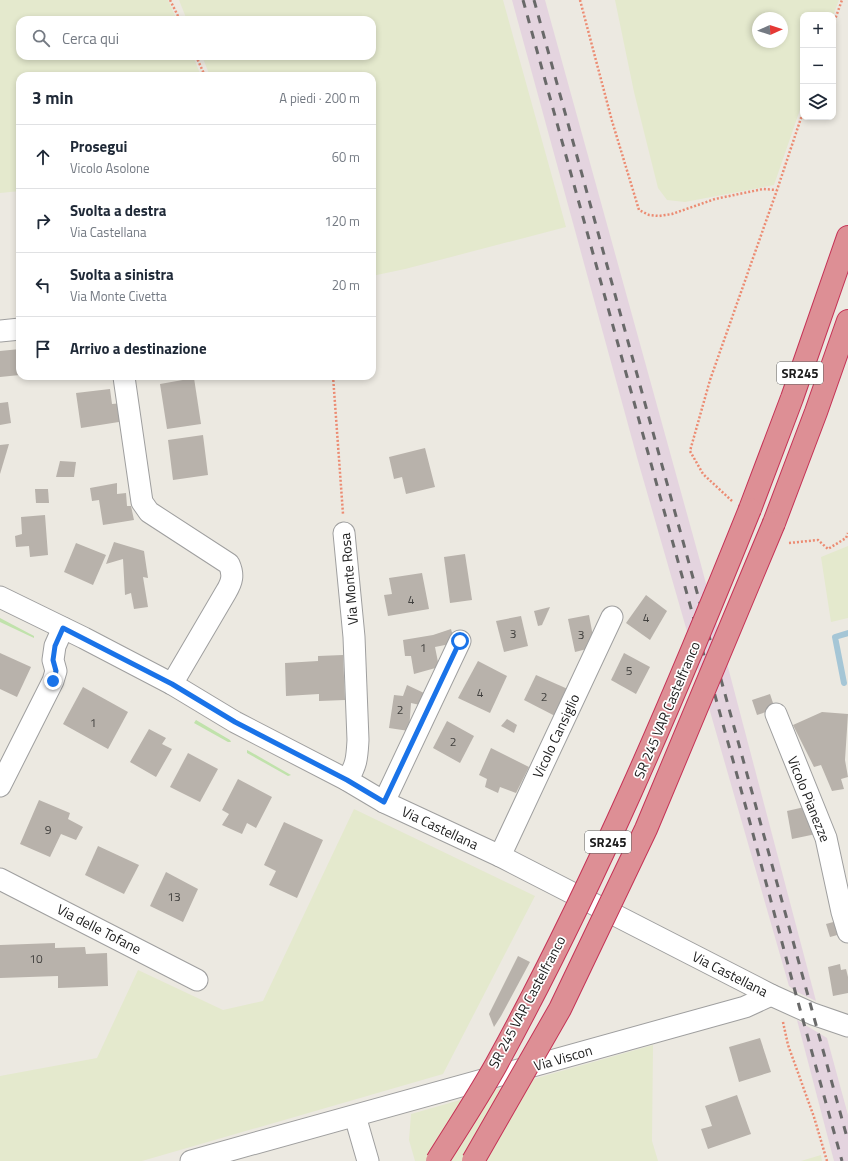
<!DOCTYPE html>
<html lang="it">
<head>
<meta charset="utf-8">
<style>
	body { margin:0; font-family:"Titillium Web",sans-serif; background:#f6f6f7; color:#1f2937 }
	.controls { position:absolute; right:12px; top:12px; display:grid; overflow:hidden; border-radius:8px; box-shadow:0 2px 6px #0003 }
	.controls button { width:36px; height:36px; display:grid; place-items:center; padding:0; border:0; border-bottom:1px solid #e0e1e3; background:#fff; color:#1f2937; font:20px sans-serif }
	.compass { position:absolute; left:752px; top:12px; width:36px; height:36px; border-radius:50%; background:#fff; box-shadow:0 2px 6px #0003; rotate:87deg }
	.stop { position:absolute; width:12px; height:12px; margin:-9px; border:3px solid #1a73e8; border-radius:50%; background:#fff }
	.stop.end { background:#1a73e8; border-color:#fff; box-shadow:0 1px 4px #0008 }
	.list { margin:0; padding:0; list-style:none }
	h2 { display:flex; justify-content:space-between; align-items:center; height:52px; margin:0; padding:0 16px; font-size:17px }
	h2 small { font-size:13px; font-weight:400; color:#747a83 }
	.list li { display:grid; grid-template-columns:26px 1fr auto; gap:12px; align-items:center; box-sizing:border-box; height:64px; padding:0 16px; border-top:1px solid #e0e1e3 }
	.list b { display:block; font-size:15px; white-space:nowrap }
	.list p { margin:0; font-size:13px; white-space:nowrap; color:#747a83 }
	.list em { font-size:13px; font-style:normal; color:#747a83 }
	.icon { flex:none; width:22px; height:22px; fill:none; stroke:currentColor; stroke-width:2; stroke-linecap:round; stroke-linejoin:round }
	.map { position:relative; flex:none; width:848px; height:1161px; overflow:hidden }
	.search { position:absolute; background:#fff; box-shadow:0 2px 6px #0003; left:16px; top:16px; width:360px; height:44px; display:flex; align-items:center; gap:10px; box-sizing:border-box; padding:0 14px; border-radius:12px; color:#747a83; font-size:15px }
	.panel { position:absolute; background:#fff; box-shadow:0 2px 6px #0003; left:16px; top:72px; width:360px; height:308px; border-radius:12px }
	.map>svg:first-child { display:block }
	.industrial { fill:#e4d4df }
	.farmland { fill:#e4e9cd; fill-rule:evenodd }
	.grass { fill:#c0e2ab }
	.lines { fill:none; stroke-linecap:round; stroke-linejoin:round }
	.stream { stroke:#a5c6d6; stroke-width:6 }
	.building { fill:#b8b2ab }
	.minor-casing { stroke:#9f9f9f; stroke-width:23 }
	.highway-casing { stroke:#c53356; stroke-width:24 }
	.path { stroke:#ec8b72; stroke-width:2.5; stroke-dasharray:2 2; stroke-linecap:butt }
	.minor { stroke:#fff; stroke-width:21 }
	.highway { stroke:#dd8f95; stroke-width:22 }
	.rail { stroke:#696969; stroke-width:3; stroke-dasharray:8 8; stroke-linecap:butt }
	.highway-bridge-casing { stroke:#c53356; stroke-width:24; stroke-linecap:butt }
	.highway-bridge { stroke:#dd8f95; stroke-width:22 }
	.route { stroke:#1a73e8; stroke-width:5 }
	.labels { text-anchor:middle; stroke-width:3.5; stroke-linejoin:round; paint-order:stroke }
	.number-label { font-size:12px; fill:#42413f }
	.shield { fill:#fff; stroke:#5f5f5f; stroke-width:1 }
	.shield-label { font-size:13px; font-weight:bold; fill:#1b1b1b }
	.street-label { font-size:14px; fill:#1b1b1b; stroke:#fff }
</style>
</head>
<body>
<div class="map">
<svg width="848" height="1161" viewBox="0 0 848 1161">
	<rect width="100%" height="100%" fill="#ece9e1"/>
	<g class="industrial">
		<polygon points="512,0 545,0 700,561 816,1001 795,991 789,986 638,461"/>
		<polygon points="797,1020 827,1038 848,1115 848,1161 834,1161"/>
	</g>
	<g class="farmland">
		<polygon points="0,0 168,0 177,20 20,20 20,56 193,56 201,76 20,76 20,191 0,193"/>
		<polygon points="179,0 503,0 566,227 405,269 372,276 372,76 210,76 202,56 372,56 372,20 187,20"/>
		<path d="M 615,0 L 839,0 L 833,16 L 833,15 L 803,15 L 803,101 L 774,185 L 685,202 L 667,200 L 658,188 L 634,92 ZM 758,18 L 782,18 L 782,42 L 758,42 Z"/>
		<polygon points="848,546 848,618 831,622 821,557"/>
		<polygon points="354,809 535,896 443,1074 142,1161 0,1161 0,1076 97,1058 138,970 223,1010 263,1001"/>
		<polygon points="653,1045 652,1141 658,1161 415,1161 409,1140 411,1114"/>
		<polygon points="821,1155 822,1161 801,1161"/>
	</g>
	<g class="grass">
		<polygon points="0,618 34,636 34,638 0,622"/>
		<polygon points="196,720 230,740 231,742 228,742 194,723"/>
		<polygon points="247,750 249,751 291,775 288,776 247,753"/>
	</g>
	<g class="lines">
		<polyline class="stream" points="844,683 835,637 848,633"/>
	</g>
	<g class="building">
		<polygon points="20,349 20,375 0,377 0,351"/>
		<polygon points="194,378 201,424 167,429 160,384"/>
		<polygon points="110,389 112,404 123,403 125,421 81,428 76,393"/>
		<polygon points="8,402 11,423 0,425 0,403"/>
		<polygon points="203,435 208,475 173,480 168,440"/>
		<polygon points="9,444 0,474 0,445"/>
		<polygon points="425,448 435,487 406,494 402,477 394,479 389,457"/>
		<polygon points="60,461 76,462 74,477 56,477"/>
		<polygon points="117,483 117,494 126,493 127,506 131,506 134,520 103,525 99,500 92,501 90,488"/>
		<polygon points="35,489 48,489 49,503 36,503"/>
		<polygon points="45,515 48,555 30,557 29,546 16,547 15,536 22,534 21,517"/>
		<polygon points="114,542 144,551 148,578 143,577 148,607 134,609 131,593 125,595 123,559 106,564"/>
		<polygon points="76,543 106,555 93,585 64,572"/>
		<polygon points="465,554 472,600 450,603 444,557"/>
		<polygon points="422,573 429,609 388,616 384,595 392,594 389,578"/>
		<polygon points="646,595 667,611 650,640 626,623"/>
		<polygon points="550,607 542,625 538,626 534,611"/>
		<polygon points="589,615 595,647 575,652 568,619"/>
		<polygon points="521,616 528,646 504,652 496,621"/>
		<polygon points="451,629 455,643 435,647 439,667 414,674 411,656 405,656 403,640 433,635"/>
		<polygon points="0,653 31,667 17,697 0,689"/>
		<polygon points="624,653 650,667 636,694 611,680"/>
		<polygon points="343,655 345,700 319,701 319,694 286,696 285,663 318,661 318,656"/>
		<polygon points="478,661 507,676 490,713 458,698"/>
		<polygon points="536,675 570,690 557,717 524,700"/>
		<polygon points="407,685 424,693 420,705 411,703 409,731 389,728 394,695 403,696"/>
		<polygon points="83,687 128,712 108,749 63,724"/>
		<polygon points="770,694 775,709 757,715 752,700"/>
		<polygon points="822,712 848,714 845,760 848,777 841,779 844,789 832,791 821,765 814,767 793,725"/>
		<polygon points="507,719 517,725 514,733 501,726"/>
		<polygon points="447,721 474,736 460,763 433,748"/>
		<polygon points="149,729 166,738 162,744 172,749 156,777 130,762"/>
		<polygon points="491,748 529,767 516,793 500,787 498,793 485,787 487,779 479,775"/>
		<polygon points="188,753 218,769 200,802 170,787"/>
		<polygon points="238,779 272,797 256,828 247,823 242,834 222,825 229,814 222,810"/>
		<polygon points="39,800 70,813 68,819 83,827 76,840 61,834 50,857 20,844"/>
		<polygon points="809,806 816,834 792,839 787,811"/>
		<polygon points="284,822 323,840 297,898 269,885 276,871 264,865"/>
		<polygon points="98,846 139,865 124,894 85,875"/>
		<polygon points="166,872 198,889 183,922 150,906"/>
		<polygon points="837,921 841,934 830,937 826,924"/>
		<polygon points="55,943 55,948 85,947 86,954 107,953 108,986 58,988 58,976 0,978 0,945"/>
		<polygon points="518,956 530,962 501,1016 494,1027 489,1014"/>
		<polygon points="840,964 841,970 846,969 848,977 848,993 833,996 828,967"/>
		<polygon points="760,1038 771,1072 739,1082 729,1047"/>
		<polygon points="737,1095 751,1134 708,1149 701,1129 712,1126 705,1106"/>
	</g>
	<g class="lines">
		<g class="minor-casing">
			<g id="minor">
				<polyline points="0,331 20,329"/>
				<path d="M 124,377 L 142,502 L 149,512 L 229,564 C 234,575 232,582 226,592 L 172,684"/>
				<path d="M 344,533 L 354,637 L 358,740 C 357,757 357,765 347,780"/>
				<polyline points="0,597 84,638 172,684 235,722 347,780 384,802 500,856 771,995 813,1014 848,1026"/>
				<polyline points="776,714 826,838 842,912 848,932"/>
				<polyline points="0,786 53,681 56,671 53,660 55,646 63,628"/>
				<polyline points="384,802 460,641"/>
				<polyline points="500,856 612,617"/>
				<polyline points="0,879 197,980"/>
				<polyline points="355,1116 368,1161"/>
				<polyline points="191,1161 745,1007 771,995"/>
			</g>
		</g>
		<g class="highway-casing">
			<g id="highway">
				<polyline points="750,509 792,398 848,237"/>
				<polyline points="774,523 816,412 848,321"/>
			</g>
		</g>
		<g class="path">
			<polyline points="170,0 180,20"/>
			<polyline points="580,0 612,121 639,210 649,215 659,216 672,214 715,199 763,189 777,190 803,112"/>
			<polyline points="833,25 842,0"/>
			<polyline points="196,56 205,76"/>
			<polyline points="333,376 343,514"/>
			<polyline points="732,501 703,474 690,451 710,380 777,190"/>
			<polyline points="789,543 818,540 828,549 846,538 848,533"/>
			<polyline points="783,1022 788,1045 814,1117 827,1161"/>
		</g>
		<use href="#minor" class="minor"/>
		<use href="#highway" class="highway"/>
		<g class="rail">
			<polyline points="523,0 745,804 795,991 842,1161"/>
			<polyline points="534,0 848,1141"/>
		</g>
		<g class="highway-bridge-casing">
			<g id="highway-bridge">
				<path d="M 437,1161 C 457,1129 478,1097 496,1065 C 594,886 674,698 750,509"/>
				<polyline points="473,1161 560,1009 646,829 774,523"/>
			</g>
		</g>
		<use href="#highway-bridge" class="highway-bridge"/>
	</g>
	<g class="lines">
		<polyline class="route" points="53,681 56,671 53,660 55,646 63,628 172,684 235,722 347,780 384,802 460,641"/>
	</g>
	<g class="labels">
		<g class="number-label">
			<text x="411" y="604">4</text>
			<text x="646" y="622">4</text>
			<text x="513" y="638">3</text>
			<text x="581" y="639">3</text>
			<text x="423" y="652">1</text>
			<text x="629" y="675">5</text>
			<text x="480" y="697">4</text>
			<text x="544" y="701">2</text>
			<text x="400" y="714">2</text>
			<text x="93" y="727">1</text>
			<text x="453" y="746">2</text>
			<text x="48" y="834">9</text>
			<text x="174" y="901">13</text>
			<text x="36" y="963">10</text>
		</g>
		<g class="shield">
			<rect x="777" y="362" width="46" height="22" rx="3"/>
			<rect x="585" y="831" width="46" height="22" rx="3"/>
		</g>
		<g class="shield-label">
			<text x="800" y="378">SR245</text>
			<text x="608" y="847">SR245</text>
		</g>
		<g class="street-label">
			<text transform="translate(349 579) rotate(-95)" y="5">Via Monte Rosa</text>
			<text transform="translate(667 710) rotate(-67)" y="5">SR 245 VAR Castelfranco</text>
			<text transform="translate(556 736) rotate(-65)" y="5">Vicolo Cansiglio</text>
			<text transform="translate(809 799) rotate(68)" y="5">Vicolo Pianezze</text>
			<text transform="translate(440 828) rotate(25)" y="5">Via Castellana</text>
			<text transform="translate(99 929) rotate(27)" y="5">Via delle Tofane</text>
			<text transform="translate(730 974) rotate(27)" y="5">Via Castellana</text>
			<text transform="translate(527 1002) rotate(-62)" y="5">SR 245 VAR Castelfranco</text>
			<text transform="translate(563 1058) rotate(-16)" y="5">Via Viscon</text>
		</g>
	</g>
</svg>
<div class="controls">
<button>+</button>
<button>−</button>
<button><svg class="icon" aria-label="layers" viewBox="0 0 24 24"><path d="M12 4l9 5-9 5-9-5zM3 14l9 5 9-5"/></svg></button>
</div>
<svg class="compass" viewBox="-18 -18 36 36"><path d="M0-13l5 13h-10z" fill="#e53935"/><path d="M0 13l5-13h-10z" fill="#747a83"/></svg>
<div class="stop" style="left:460px;top:641px"></div>
<div class="stop end" style="left:53px;top:681px"></div>
<div class="search"><svg class="icon" aria-label="search" viewBox="0 0 24 24"><circle cx="10" cy="10" r="6"/><path d="M15 15l6 6"/></svg>Cerca qui</div>
<section class="panel">
<h2>3 min<small>A piedi · 200 m</small></h2>
<ul class="list">
<li><svg class="icon" aria-label="ahead" viewBox="0 0 24 24"><path d="M12 20V5M6 11l6-6 6 6"/></svg><div><b>Prosegui</b><p>Vicolo Asolone</p></div><em>60 m</em></li>
<li><svg class="icon" aria-label="right" viewBox="0 0 24 24"><path d="M7 20v-9h11M14 6l5 5-5 5"/></svg><div><b>Svolta a destra</b><p>Via Castellana</p></div><em>120 m</em></li>
<li><svg class="icon" aria-label="left" viewBox="0 0 24 24"><path d="M17 20v-9H6M10 6l-5 5 5 5"/></svg><div><b>Svolta a sinistra</b><p>Via Monte Civetta</p></div><em>20 m</em></li>
<li><svg class="icon" aria-label="arrive" viewBox="0 0 24 24"><path d="M6 21V4h12l-3 4 3 4H6"/></svg><div><b>Arrivo a destinazione</b></div></li>
</ul>
</section>
</div>
</body>
</html>
